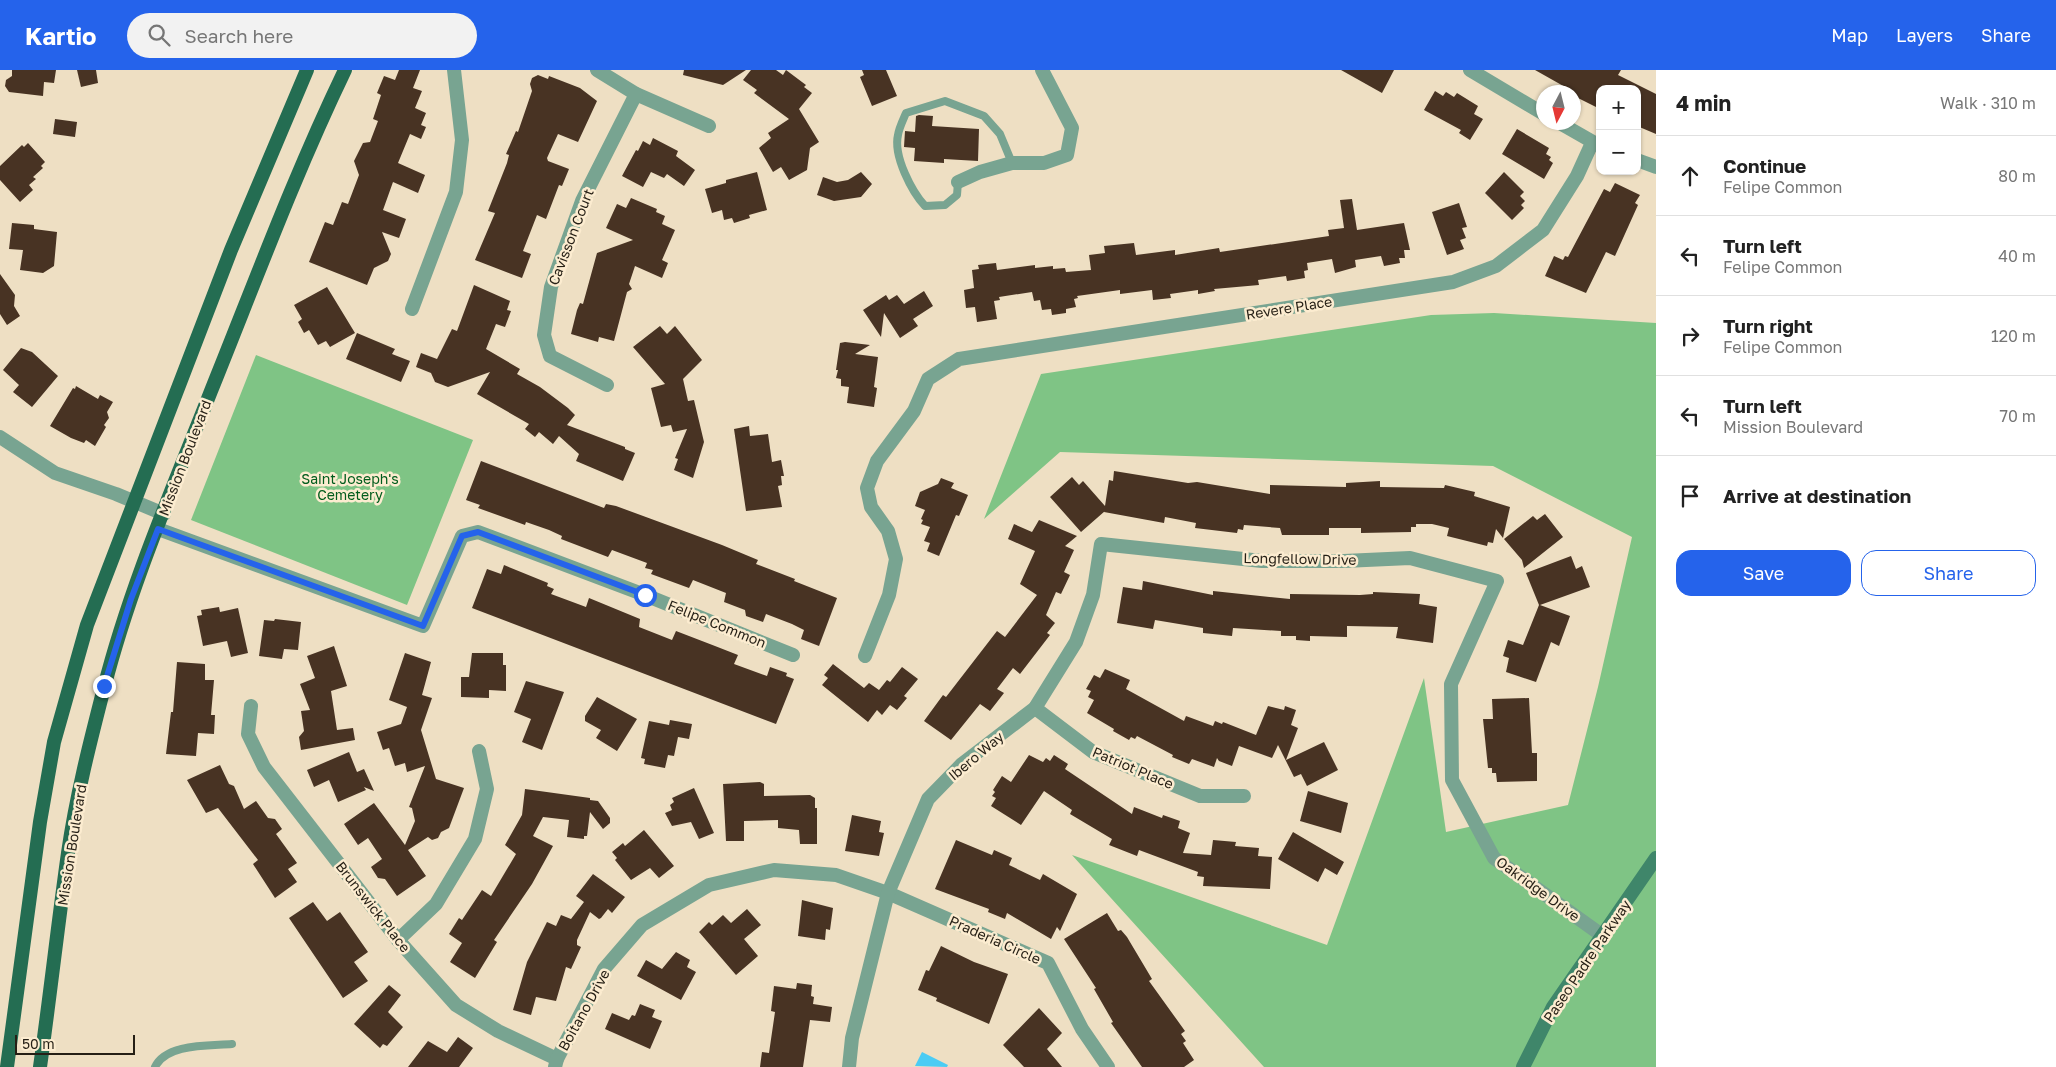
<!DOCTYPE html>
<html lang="en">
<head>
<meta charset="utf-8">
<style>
	body { margin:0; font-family:"Golos Text",sans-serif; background:#f2f2f2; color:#222 }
	.controls { position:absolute; right:15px; top:15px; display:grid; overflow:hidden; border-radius:10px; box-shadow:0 1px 4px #0004 }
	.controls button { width:45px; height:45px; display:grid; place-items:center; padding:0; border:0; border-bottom:1px solid #e0e0e0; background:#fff; color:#222; font:25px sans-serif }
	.compass { position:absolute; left:1536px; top:15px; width:45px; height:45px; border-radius:50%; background:#fff; box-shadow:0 1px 4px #0004; rotate:187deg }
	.scale { position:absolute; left:15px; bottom:12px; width:120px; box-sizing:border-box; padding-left:5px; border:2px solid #251f15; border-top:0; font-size:14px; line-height:18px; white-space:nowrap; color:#251f15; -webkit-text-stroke:4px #fcecd0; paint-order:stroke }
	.stop { position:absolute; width:15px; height:15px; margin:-11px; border:4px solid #2563eb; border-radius:50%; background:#fff }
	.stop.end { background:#2563eb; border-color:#fff; box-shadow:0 1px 5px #0008 }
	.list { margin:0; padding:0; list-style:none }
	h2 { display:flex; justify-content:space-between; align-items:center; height:65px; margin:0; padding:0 20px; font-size:21px }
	h2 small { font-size:16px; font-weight:400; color:#767676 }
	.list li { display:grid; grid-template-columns:32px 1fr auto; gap:15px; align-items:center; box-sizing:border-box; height:80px; padding:0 20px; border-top:1px solid #e0e0e0 }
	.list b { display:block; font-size:19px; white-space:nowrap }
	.list p { margin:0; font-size:16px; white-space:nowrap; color:#767676 }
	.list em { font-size:16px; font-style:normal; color:#767676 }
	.actions { display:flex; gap:10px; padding:15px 20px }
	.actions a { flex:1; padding:11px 0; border:1px solid #2563eb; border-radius:15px; text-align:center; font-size:18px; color:#2563eb }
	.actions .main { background:#2563eb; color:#fff }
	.icon { flex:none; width:28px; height:28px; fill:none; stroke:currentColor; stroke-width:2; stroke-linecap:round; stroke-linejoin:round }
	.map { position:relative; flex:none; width:1656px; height:997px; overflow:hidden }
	header { display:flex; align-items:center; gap:30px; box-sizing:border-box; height:70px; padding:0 25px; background:#2563eb; color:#fff }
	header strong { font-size:24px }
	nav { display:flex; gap:28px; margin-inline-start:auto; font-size:18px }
	.search { width:350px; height:45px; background:#f2f2f2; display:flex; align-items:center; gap:12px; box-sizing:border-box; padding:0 18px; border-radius:28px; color:#767676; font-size:19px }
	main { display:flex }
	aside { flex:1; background:#fff }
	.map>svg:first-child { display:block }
	.green { fill:#7fc485 }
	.water { fill:#4bccf4 }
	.building { fill:#483323 }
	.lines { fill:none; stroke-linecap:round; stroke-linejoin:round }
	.service { stroke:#78a491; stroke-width:8 }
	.minor { stroke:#78a491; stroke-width:14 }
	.secondary { stroke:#3f866a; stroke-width:14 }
	.primary { stroke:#246d52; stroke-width:14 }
	.route { stroke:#2563eb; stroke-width:6 }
	.labels { text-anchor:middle; stroke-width:5; stroke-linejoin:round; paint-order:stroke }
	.street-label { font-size:14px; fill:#251f15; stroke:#fcecd0 }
	.park-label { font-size:14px; fill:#015c1c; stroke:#fcecd0 }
</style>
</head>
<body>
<header>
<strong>Kartio</strong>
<div class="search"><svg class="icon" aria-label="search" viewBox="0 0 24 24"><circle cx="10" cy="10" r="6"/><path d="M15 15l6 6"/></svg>Search here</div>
<nav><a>Map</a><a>Layers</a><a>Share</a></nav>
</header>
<main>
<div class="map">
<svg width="1656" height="997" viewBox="0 0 1656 997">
	<rect width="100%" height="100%" fill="#eedfc3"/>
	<g class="green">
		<polygon points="1494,243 1656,253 1656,997 1264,997 1072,785 1327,875 1424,608 1446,762 1568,735 1598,617 1632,467 1493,396 1060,382 984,449 1041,304 1431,245"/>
		<polygon points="256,285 473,370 407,535 191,450"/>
	</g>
	<polygon class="water" points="922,982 948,995 947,997 915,996"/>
	<g class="building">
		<polygon points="12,0 56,0 54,13 44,12 43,26 9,22 5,16 6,10 12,6"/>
		<polygon points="77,0 96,0 98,13 81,17"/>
		<polygon points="399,0 420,0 413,18 422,21 415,38 426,43 421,55 426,57 421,69 410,64 398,93 425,105 418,123 393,112 383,140 406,149 399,168 382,162 391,184 388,191 374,198 367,215 309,192 325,152 333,155 342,132 348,134 359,105 354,91 363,73 370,72 378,51 373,49 381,25 377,23 384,6 395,10"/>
		<polygon points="684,0 746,0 723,15 683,5"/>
		<polygon points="751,0 776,0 783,5 786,0 806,15 804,17 812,23 799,39 819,72 810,78 807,100 789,110 781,97 773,102 759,78 771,68 768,63 789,49 754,23 757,20 743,10"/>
		<polygon points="862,0 886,0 897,26 872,36 860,7 864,5"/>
		<polygon points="1341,0 1394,0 1382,23"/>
		<polygon points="1535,0 1621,0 1618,5 1656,24 1656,64 1637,56 1637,19 1600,19 1600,39 1574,26 1574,22"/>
		<polygon points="538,5 548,9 549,6 580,18 597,31 578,72 558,64 547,88 548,91 569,99 562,116 559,115 546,149 537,145 523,181 531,184 522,208 475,190 495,143 488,141 507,93 509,85 506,84 516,61 518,62 532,21 530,14 532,8"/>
		<polygon points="1435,21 1443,26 1446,22 1454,27 1457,23 1478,36 1474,44 1483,49 1470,70 1459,63 1461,60 1424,40"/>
		<polygon points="919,45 933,46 932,56 979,59 978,91 944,89 944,93 914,91 915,78 904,77 905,61 915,62 916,46"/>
		<polygon points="55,49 77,52 75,67 53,64"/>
		<polygon points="1517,59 1549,78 1546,84 1551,87 1549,90 1553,93 1544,109 1502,84"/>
		<polygon points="653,68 678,81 676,86 695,100 684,116 667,104 664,108 651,102 643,117 622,106 636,80 638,81 643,71 650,75"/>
		<polygon points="28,73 45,92 41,96 43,98 33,107 36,109 29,115 33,120 20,132 0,110 0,96 22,75 24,77"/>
		<polygon points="757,102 767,140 749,145 750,148 734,153 732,148 724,150 722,140 712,143 705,119 726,113 726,110"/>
		<polygon points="861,102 872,114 861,127 834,131 817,125 823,107 837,112 848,110"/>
		<polygon points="1504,102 1524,122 1520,126 1525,131 1521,135 1524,138 1512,150 1485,123"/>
		<polygon points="1615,113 1640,125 1635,133 1638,135 1615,186 1606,182 1586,223 1545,206 1554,186 1563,190 1565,186 1568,187 1604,119 1610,122"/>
		<polygon points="631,128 657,139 656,142 665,146 662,154 675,160 662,190 668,193 662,208 635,196 629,214 632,219 627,222 614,271 599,267 598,272 571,264 577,240 580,233 583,234 597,183 633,170 606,158 617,134 626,138"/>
		<polygon points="1352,129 1357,160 1404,153 1410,180 1404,180 1405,188 1399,188 1400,193 1384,196 1381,186 1355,190 1356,197 1335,203 1332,189 1307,193 1308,200 1304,201 1305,208 1287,211 1286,206 1258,210 1259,215 1214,219 1215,221 1198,224 1198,220 1170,224 1171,228 1153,230 1152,220 1120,224 1120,220 1077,226 1078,228 1074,229 1076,237 1066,239 1066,243 1052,245 1051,239 1042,240 1040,230 1034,231 1032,222 999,227 1000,230 994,231 997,249 977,252 975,237 966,238 964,220 974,218 972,200 979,199 978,195 996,193 997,200 1035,195 1035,198 1053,196 1053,199 1065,198 1066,202 1091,200 1089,185 1105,183 1104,176 1134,173 1136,185 1175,180 1175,185 1219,178 1220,182 1329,166 1328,160 1344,158 1340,130"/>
		<polygon points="1459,133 1467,157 1462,158 1466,168 1460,170 1464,179 1447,185 1432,142"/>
		<polygon points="12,153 34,155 34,159 57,162 54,196 43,203 20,200 23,180 9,179"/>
		<polygon points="0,204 15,225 14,236 20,246 7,255 0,244"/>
		<polygon points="474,215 510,231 507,240 511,241 505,257 496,254 486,279 520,299 517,304 540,317 568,338 575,345 567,355 625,377 625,379 635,383 623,411 576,391 579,384 559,366 553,374 539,362 535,367 525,359 529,354 477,324 490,302 448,317 435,312 431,303 416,297 421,283 437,289 452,259 457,261"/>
		<polygon points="327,217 355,263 330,277 326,271 318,275 309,260 304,263 298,252 302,249 294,235"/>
		<polygon points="924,221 933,236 913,249 918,256 900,268 884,243 881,267 863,240 886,225 889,230 897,225 904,234"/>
		<polygon points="660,256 667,264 675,256 702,290 683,309 688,331 694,330 704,372 693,408 674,400 678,389 675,388 687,359 673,362 671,355 661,357 651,318 665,314 633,277"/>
		<polygon points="357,263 395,279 392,284 410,291 401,312 346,289"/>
		<polygon points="845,272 870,275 855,284 878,287 874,317 877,318 874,337 847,333 849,317 841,316 841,309 836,308 838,300 836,300 840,273"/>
		<polygon points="21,278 32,282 58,306 32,337 13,322 19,315 3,300"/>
		<polygon points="76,316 98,329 100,325 113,332 107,342 109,348 104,355 106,357 95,376 86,370 84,373 71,368 50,356 73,318 75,319"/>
		<polygon points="749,356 750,366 768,364 772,392 781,390 784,406 781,406 782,415 778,416 782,437 746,441 734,359"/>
		<polygon points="481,391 604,438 606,434 616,436 722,475 758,490 756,494 795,509 794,511 837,528 819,576 801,569 804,560 792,554 766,544 763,552 746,546 745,540 724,532 726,523 693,510 689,518 651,504 653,500 645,498 647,493 612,480 608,487 561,469 562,466 549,460 526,452 525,455 478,438 480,435 466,430"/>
		<polygon points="1114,401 1188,413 1197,412 1270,424 1270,415 1346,417 1346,413 1380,411 1380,417 1444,418 1445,415 1475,422 1474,426 1510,437 1503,468 1496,459 1493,473 1488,472 1487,476 1447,466 1449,458 1432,454 1416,454 1416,457 1411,457 1411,462 1361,463 1361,458 1329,458 1329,465 1282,465 1280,458 1244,455 1243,460 1238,459 1237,463 1195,458 1196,453 1165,447 1164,453 1104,442 1105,441 1081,462 1050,427 1072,407 1079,415 1083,411 1105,436 1109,410 1113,411"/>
		<polygon points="941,408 954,413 951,418 968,425 959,446 956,445 939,486 927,481 930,473 924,471 930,457 921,454 923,450 921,449 925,440 915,436 920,422 938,414"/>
		<polygon points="1545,444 1563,467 1524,498 1522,490 1504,469 1533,446 1537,450"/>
		<polygon points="1039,450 1077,466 1065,476 1074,480 1064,502 1070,505 1061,524 1056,522 1046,545 1055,553 1047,563 1050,565 1020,604 1013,598 997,619 1004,623 990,641 980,634 951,670 924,651 943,625 946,627 997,561 1005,567 1037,525 1020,514 1035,481 1008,469 1014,454 1032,462"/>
		<polygon points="1571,486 1576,499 1582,496 1590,517 1540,535 1570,546 1559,576 1551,572 1536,612 1506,602 1509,588 1503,586 1508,570 1523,575 1539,535 1526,503"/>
		<polygon points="504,495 548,513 547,516 554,519 551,524 586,537 589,528 640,549 639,557 672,570 676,561 715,576 738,585 734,594 767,606 770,597 787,603 786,606 794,609 776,654 472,538 487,499 501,504"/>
		<polygon points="1143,511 1213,525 1213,521 1290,529 1290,524 1360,525 1373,524 1373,522 1420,524 1419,534 1437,537 1433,573 1396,568 1398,557 1347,556 1347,567 1310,566 1310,571 1296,570 1296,566 1281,566 1281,561 1233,558 1232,566 1203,563 1203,558 1155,550 1153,559 1117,553 1123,517 1142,520"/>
		<polygon points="219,537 220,542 238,538 248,583 231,587 227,571 203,576 197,546 202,545 201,540"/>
		<polygon points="275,549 301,552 298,580 284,579 282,589 259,586 264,550 274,551"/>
		<polygon points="334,576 347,616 331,621 337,660 353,658 355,670 301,680 299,667 304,661 301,641 310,640 300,614 315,608 307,586"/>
		<polygon points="405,583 431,592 422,625 432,628 421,660 436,709 464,718 449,758 441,762 438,768 432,770 428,767 408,780 426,806 397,826 385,809 378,808 371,797 382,789 368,768 358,775 344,754 374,733 405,775 415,751 412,738 409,737 425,696 407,702 405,693 395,696 389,678 383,680 377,662 401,654 407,637 389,630"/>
		<polygon points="472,583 503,583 503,595 506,595 506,621 489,620 489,628 461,627 461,607 469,607"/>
		<polygon points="177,592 205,594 205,610 214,610 211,645 215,645 214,664 198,663 196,686 166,684 171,642 173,642"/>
		<polygon points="833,594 864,618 869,613 879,620 887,610 890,612 902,597 918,609 904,626 907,628 897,640 890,635 882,645 877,640 868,652 822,615 828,608 824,605"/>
		<polygon points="1105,599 1130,610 1126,619 1184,651 1186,646 1213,656 1215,651 1222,654 1223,652 1256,665 1268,636 1284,640 1285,636 1296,640 1291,655 1298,658 1286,690 1324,672 1338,700 1307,716 1301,704 1294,707 1278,675 1272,688 1239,676 1232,696 1219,691 1217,688 1214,697 1192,689 1189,694 1172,687 1173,685 1137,666 1135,669 1131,667 1129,670 1113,661 1114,659 1087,643 1094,630 1088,627 1091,621 1086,619 1094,605 1100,608"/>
		<polygon points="526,611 564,622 542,680 522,672 531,649 514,642"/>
		<polygon points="597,627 637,649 617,681 596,668 601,660 585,651 585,646"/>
		<polygon points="1529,628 1532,683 1537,683 1537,711 1497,712 1496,703 1492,703 1492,698 1488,698 1483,649 1493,649 1492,629"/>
		<polygon points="670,650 692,654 689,669 678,667 674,686 668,685 665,698 644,694 645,689 641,688 649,651 669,655"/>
		<polygon points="349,682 357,702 364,699 374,721 364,717 366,720 338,732 329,710 314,717 307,700"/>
		<polygon points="1029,685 1043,692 1046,688 1050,691 1054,685 1068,694 1065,699 1132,744 1134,737 1162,748 1163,745 1180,751 1178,758 1190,763 1183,783 1211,785 1213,770 1236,772 1235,776 1259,778 1258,786 1272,787 1270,819 1203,816 1204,807 1197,806 1198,802 1139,780 1137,786 1109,775 1112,769 1070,744 1072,740 1044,721 1021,755 991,736 996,728 992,726 995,722 993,720 1002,706 1011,712"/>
		<polygon points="220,695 229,714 234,716 244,739 256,731 268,748 275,749 282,759 276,764 297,793 288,799 297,812 275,828 253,794 258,790 218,738 206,743 187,710"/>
		<polygon points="760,712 764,714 764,726 810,725 815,728 815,738 817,738 817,774 800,774 799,760 778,758 778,750 744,751 744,771 726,771 723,714"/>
		<polygon points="694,718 714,763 699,769 691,752 672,756 665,743 672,740 670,735 674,732 672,728"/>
		<polygon points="525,719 590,728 590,730 598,731 610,748 610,753 603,759 590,742 587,766 584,766 584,769 567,767 569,750 543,747 533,766 553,776 532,814 494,870 497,872 475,908 450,892 462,873 449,864 459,848 462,850 482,820 491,826 516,784 505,775 522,745"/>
		<polygon points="1308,721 1348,733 1341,763 1300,751"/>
		<polygon points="852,745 881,751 879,762 884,763 879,786 845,781"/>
		<polygon points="644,760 674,796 659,808 650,798 631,810 615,790 617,788 612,782 623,773 625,776"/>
		<polygon points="1293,762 1344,792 1337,805 1325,798 1318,812 1278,789"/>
		<polygon points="956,770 992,785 994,780 1012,788 1009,795 1040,810 1043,804 1077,824 1060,861 1057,857 1051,869 1007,843 1005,849 988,842 989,839 935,819"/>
		<polygon points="593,804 625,827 612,843 608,839 601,848 599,849 590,842 577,870 577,875 581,877 571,899 566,897 556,931 536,927 531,945 513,940 527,892 547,852 556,856 561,845 571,849 584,832 576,826"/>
		<polygon points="802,830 833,838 830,860 826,859 825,870 798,866"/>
		<polygon points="313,832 327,851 340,842 368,882 354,892 368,911 343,928 289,848"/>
		<polygon points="747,839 761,855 744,869 758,886 736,905 699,862 709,852 712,855 723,845 731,853"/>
		<polygon points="1107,843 1118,861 1121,860 1127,867 1152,909 1149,911 1185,961 1181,964 1186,971 1183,973 1194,990 1184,997 1142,997 1111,953 1113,952 1094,919 1096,918 1064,869"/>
		<polygon points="941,876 974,892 1008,904 989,954 936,931 937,928 918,920 926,900 929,901"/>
		<polygon points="676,882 690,890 687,897 696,902 681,930 637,906 646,890 662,899"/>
		<polygon points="797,913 812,915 811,926 814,927 813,934 832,937 830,952 810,950 803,997 760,997 762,982 769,983 775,942 771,941 774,916 796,919"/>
		<polygon points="389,915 401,925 388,942 403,957 387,976 383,974 380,978 354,954"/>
		<polygon points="640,934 655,940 652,947 662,951 650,979 605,959 612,943 629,950 632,945 635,946"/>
		<polygon points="1039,938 1062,963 1047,979 1062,997 1024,997 1003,975"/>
		<polygon points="458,967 473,978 459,997 408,997 428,971 447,982"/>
	</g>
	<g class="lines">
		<g class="service">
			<path d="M 958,112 L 957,125 L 945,135 L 925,136 C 912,122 893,86 898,65 C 899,58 903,50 906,43 L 945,31 L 984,46 L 1000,64 L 1012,93"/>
			<path d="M 155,997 C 166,973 210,976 232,974"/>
		</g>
		<g class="minor">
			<polyline points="597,0 636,24 709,56"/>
			<polyline points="1470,0 1544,44"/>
			<polyline points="1558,52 1600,76"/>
			<polyline points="1637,90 1656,97"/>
			<polyline points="958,112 980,102 1012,93 1044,93 1067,85 1072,58 1042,0"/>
			<polyline points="412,239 456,122 462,70 454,0"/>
			<polyline points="607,315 550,286 544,265 551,217 582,131 636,24"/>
			<polyline points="0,367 55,403 116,424 164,444"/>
			<polyline points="158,459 423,556 462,466 478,462 645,525 793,585"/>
			<polyline points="865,586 889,525 896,489 888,461 871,437 867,418 877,391 914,341 928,309 959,289 1453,212 1496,196 1543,160 1577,106 1592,73"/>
			<polyline points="251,636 248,664 264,697 398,870 456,935 498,961 557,989"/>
			<polyline points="1035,638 1093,682 1200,726 1244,726"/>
			<polyline points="398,870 436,834 475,769 487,719 479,681"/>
			<polyline points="555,997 557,989 604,899 642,855 709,815 774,800 836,805 888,823 1048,893 1082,959 1108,997"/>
			<polyline points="849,997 852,968 888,823 928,729 962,694 1035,638 1076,572 1093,525 1101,474 1262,491 1344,491 1410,488 1497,511 1451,614 1452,710 1494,788 1603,866"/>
		</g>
		<polyline class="secondary" points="1523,997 1553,937 1656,788"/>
		<g class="primary">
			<polyline points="7,997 40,752 54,672 87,555 231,180 307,0"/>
			<path d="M 40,997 C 50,926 58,854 68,783 C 76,727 90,672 104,618 C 130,516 173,418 211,321 C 255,212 294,106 345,0"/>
		</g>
	</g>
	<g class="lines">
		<polyline class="route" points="104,616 131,529 158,459 423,556 462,466 478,462 645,525"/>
	</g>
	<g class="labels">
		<g class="street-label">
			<text transform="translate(571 167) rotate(-69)" y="5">Cavisson Court</text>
			<text transform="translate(1289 238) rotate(-9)" y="5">Revere Place</text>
			<text transform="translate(185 388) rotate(-69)" y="5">Mission Boulevard</text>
			<text transform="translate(1300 489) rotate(1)" y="5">Longfellow Drive</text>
			<text transform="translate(717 554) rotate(22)" y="5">Felipe Common</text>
			<text transform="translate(976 686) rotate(-40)" y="5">Ibero Way</text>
			<text transform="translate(1133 698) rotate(23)" y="5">Patriot Place</text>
			<text transform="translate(72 775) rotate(-81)" y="5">Mission Boulevard</text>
			<text transform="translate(1538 819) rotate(36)" y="5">Oakridge Drive</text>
			<text transform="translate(373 837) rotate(52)" y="5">Brunswick Place</text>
			<text transform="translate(995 870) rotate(24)" y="5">Praderia Circle</text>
			<text transform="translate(1587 891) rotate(-56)" y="5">Paseo Padre Parkway</text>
			<text transform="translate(584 940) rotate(-61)" y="5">Boitano Drive</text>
		</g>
		<g class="park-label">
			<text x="350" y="414">Saint Joseph's<tspan x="350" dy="16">Cemetery</tspan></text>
		</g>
	</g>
</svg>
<div class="controls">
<button>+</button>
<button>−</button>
</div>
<svg class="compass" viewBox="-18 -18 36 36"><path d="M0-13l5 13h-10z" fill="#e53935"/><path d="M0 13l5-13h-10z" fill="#767676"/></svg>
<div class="scale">50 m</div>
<div class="stop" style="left:645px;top:525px"></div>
<div class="stop end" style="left:104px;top:616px"></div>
</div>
<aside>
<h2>4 min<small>Walk · 310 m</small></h2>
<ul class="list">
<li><svg class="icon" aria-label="ahead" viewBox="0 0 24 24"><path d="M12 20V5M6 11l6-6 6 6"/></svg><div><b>Continue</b><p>Felipe Common</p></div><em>80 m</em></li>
<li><svg class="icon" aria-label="left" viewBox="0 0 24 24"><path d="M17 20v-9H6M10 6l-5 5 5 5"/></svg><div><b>Turn left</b><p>Felipe Common</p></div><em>40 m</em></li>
<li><svg class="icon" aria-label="right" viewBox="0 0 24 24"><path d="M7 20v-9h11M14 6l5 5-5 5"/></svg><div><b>Turn right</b><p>Felipe Common</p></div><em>120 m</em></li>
<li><svg class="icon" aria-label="left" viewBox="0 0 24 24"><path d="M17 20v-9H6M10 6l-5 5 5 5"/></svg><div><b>Turn left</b><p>Mission Boulevard</p></div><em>70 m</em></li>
<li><svg class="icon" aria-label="arrive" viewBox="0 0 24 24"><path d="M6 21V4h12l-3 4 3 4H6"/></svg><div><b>Arrive at destination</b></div></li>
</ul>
<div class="actions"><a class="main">Save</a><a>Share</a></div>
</aside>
</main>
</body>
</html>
